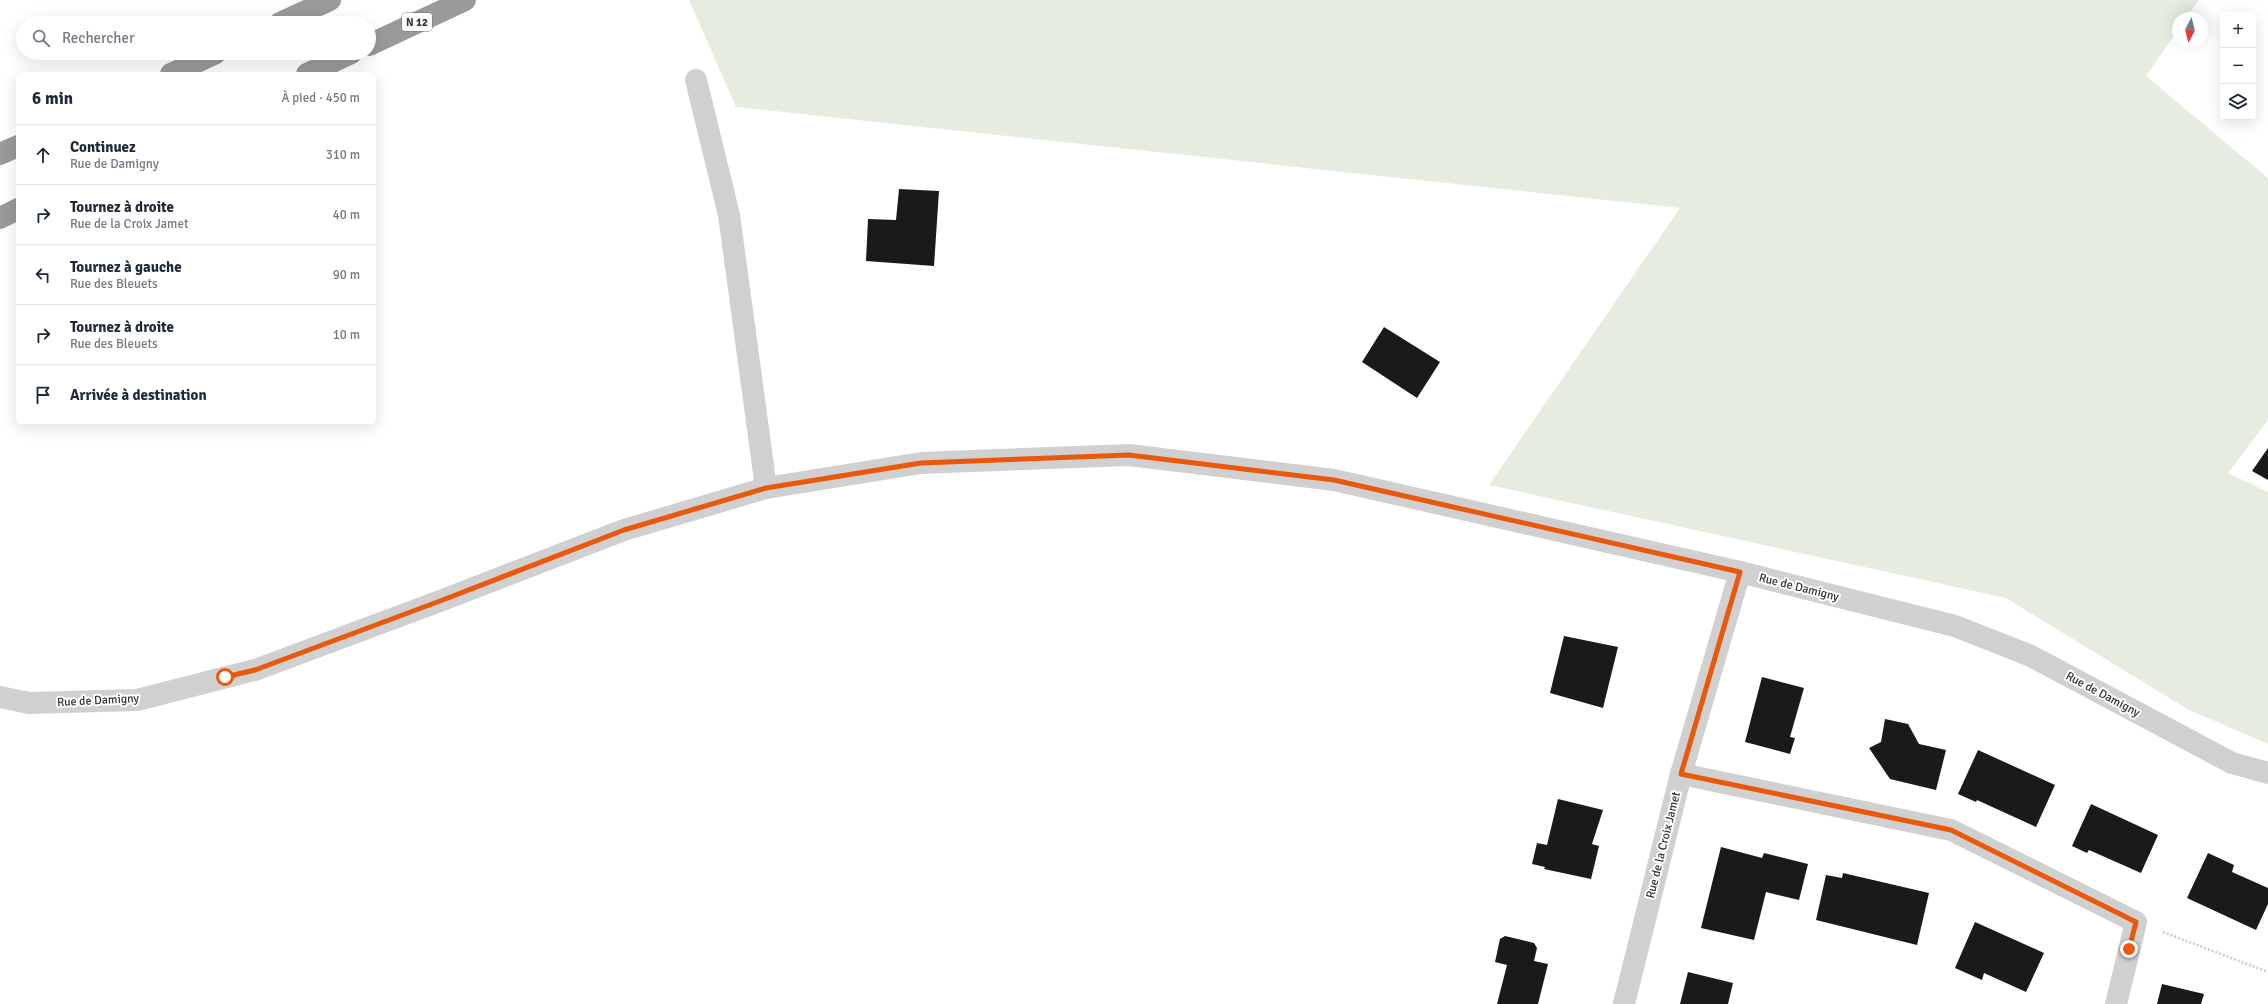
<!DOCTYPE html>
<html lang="fr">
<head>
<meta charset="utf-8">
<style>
	body { margin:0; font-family:Signika,sans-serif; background:#f2f2f3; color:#1f2937 }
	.controls { position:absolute; right:12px; top:12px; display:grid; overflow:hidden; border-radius:6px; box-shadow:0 4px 16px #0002 }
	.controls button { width:36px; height:36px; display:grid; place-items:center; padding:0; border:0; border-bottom:1px solid #e0e1e3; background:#fff; color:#1f2937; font:20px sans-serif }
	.compass { position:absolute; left:2172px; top:12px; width:36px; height:36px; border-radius:50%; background:#fff; box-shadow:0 4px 16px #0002; rotate:187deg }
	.stop { position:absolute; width:12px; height:12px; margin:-9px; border:3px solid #ea580c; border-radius:50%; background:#fff }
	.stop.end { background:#ea580c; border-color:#fff; box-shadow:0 1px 4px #0008 }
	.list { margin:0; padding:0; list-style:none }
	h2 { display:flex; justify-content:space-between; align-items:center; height:52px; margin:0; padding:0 16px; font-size:17px }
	h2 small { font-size:13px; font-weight:400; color:#747a83 }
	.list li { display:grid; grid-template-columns:26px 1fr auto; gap:12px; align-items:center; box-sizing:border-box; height:60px; padding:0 16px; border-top:1px solid #e0e1e3 }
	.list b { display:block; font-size:15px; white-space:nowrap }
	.list p { margin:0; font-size:13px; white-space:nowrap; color:#747a83 }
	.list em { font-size:13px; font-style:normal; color:#747a83 }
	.icon { flex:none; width:22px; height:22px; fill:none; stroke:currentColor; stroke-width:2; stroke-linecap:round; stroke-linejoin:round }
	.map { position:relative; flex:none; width:2268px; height:1004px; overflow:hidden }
	.search { position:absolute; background:#fff; box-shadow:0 4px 16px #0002; left:16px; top:16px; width:360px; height:44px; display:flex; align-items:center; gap:10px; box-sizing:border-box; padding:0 14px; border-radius:22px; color:#747a83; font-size:15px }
	.panel { position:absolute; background:#fff; box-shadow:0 4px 16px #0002; left:16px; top:72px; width:360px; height:352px; border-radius:6px }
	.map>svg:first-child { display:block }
	.grass { fill:#e6ecdf }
	.building { fill:#1a1a1a }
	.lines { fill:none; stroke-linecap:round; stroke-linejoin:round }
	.path { stroke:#cdcdcd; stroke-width:2.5; stroke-dasharray:2 2; stroke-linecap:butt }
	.minor { stroke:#d0d0d0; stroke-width:22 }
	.highway { stroke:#9a9a9a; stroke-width:22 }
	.route { stroke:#ea580c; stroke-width:5 }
	.labels { text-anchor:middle; stroke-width:4; stroke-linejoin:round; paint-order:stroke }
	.shield { fill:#fff; stroke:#707070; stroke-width:1 }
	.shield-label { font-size:11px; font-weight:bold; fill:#333 }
	.street-label { font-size:12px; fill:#333; stroke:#fff }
</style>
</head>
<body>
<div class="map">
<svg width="2268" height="1004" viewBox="0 0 2268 1004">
	<rect width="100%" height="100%" fill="#fff"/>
	<polygon class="grass" points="689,0 2199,0 2186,18 2178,18 2178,30 2146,76 2268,178 2268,420 2228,473 2268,492 2268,744 2189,710 2006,598 1489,485 1680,208 736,107"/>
	<g class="building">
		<polygon points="899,189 939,191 934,266 866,261 868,219 896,220"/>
		<polygon points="1384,327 1440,362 1417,398 1362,362"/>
		<polygon points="2268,448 2268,480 2252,471"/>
		<polygon points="1564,636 1618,647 1603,708 1550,693"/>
		<polygon points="1762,677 1804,688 1790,737 1795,738 1790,754 1745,742"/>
		<polygon points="1885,719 1908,724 1919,744 1946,750 1936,790 1890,779 1869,748 1881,742"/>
		<polygon points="1978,750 2055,785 2036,827 1977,800 1976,802 1958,794"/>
		<polygon points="1558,799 1603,810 1592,844 1599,846 1591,879 1544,869 1545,867 1532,864 1537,843 1547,845"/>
		<polygon points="2091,804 2158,835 2141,873 2089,850 2087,853 2072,846"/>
		<polygon points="1721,847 1762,858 1764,853 1808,864 1799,900 1766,892 1754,940 1701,928"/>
		<polygon points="2208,853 2234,865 2232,872 2268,888 2268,904 2256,930 2187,898"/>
		<polygon points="1843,873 1929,893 1917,945 1816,920 1826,875 1842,878"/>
		<polygon points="1975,922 2044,953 2026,992 1984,973 1982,980 1955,968"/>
		<polygon points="1505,936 1534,943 1537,948 1534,961 1548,964 1538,1004 1497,1004 1507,965 1495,962 1500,939"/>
		<polygon points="1688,972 1733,983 1728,1004 1680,1004"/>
		<polygon points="2162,984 2204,994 2201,1004 2157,1004"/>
	</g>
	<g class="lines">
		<polyline class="path" points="2163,932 2268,972"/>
		<g class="minor">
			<polyline points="696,80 729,215 766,488"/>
			<polyline points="0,697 29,703 137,700 255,670 440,601 624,530 766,488 921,463 1129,455 1334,480 1740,572 1955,626 2031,656 2232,763 2268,773"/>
			<polyline points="1681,774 1951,830 2136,922 2116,1004"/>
			<polyline points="1624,1004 1681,774 1740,572"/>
		</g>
		<g class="highway">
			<polyline points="280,23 330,0"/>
			<polyline points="369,45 465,0"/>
			<polyline points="171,74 216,53"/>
			<polyline points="307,74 351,53"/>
			<polyline points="0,154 18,146"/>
			<polyline points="0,218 18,209"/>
		</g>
	</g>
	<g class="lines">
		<polyline class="route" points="225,677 255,670 440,601 624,530 766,488 921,463 1129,455 1334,480 1740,572 1681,774 1951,830 2136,922 2129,949"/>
	</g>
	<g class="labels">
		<rect class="shield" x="402" y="13" width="30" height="18" rx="3"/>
		<g class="shield-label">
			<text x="417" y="26">N 12</text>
		</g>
		<g class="street-label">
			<text transform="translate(1799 587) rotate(14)" y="4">Rue de Damigny</text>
			<text transform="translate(2103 694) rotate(28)" y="4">Rue de Damigny</text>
			<text transform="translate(98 700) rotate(-3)" y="4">Rue de Damigny</text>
			<text transform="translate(1663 845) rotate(-76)" y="4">Rue de la Croix Jamet</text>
		</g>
	</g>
</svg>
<div class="controls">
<button>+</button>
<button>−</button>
<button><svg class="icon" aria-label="layers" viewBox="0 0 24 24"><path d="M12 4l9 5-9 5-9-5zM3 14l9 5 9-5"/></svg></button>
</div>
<svg class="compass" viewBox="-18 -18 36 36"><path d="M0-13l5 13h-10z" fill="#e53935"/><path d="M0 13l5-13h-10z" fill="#747a83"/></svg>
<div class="stop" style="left:225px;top:677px"></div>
<div class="stop end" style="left:2129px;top:949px"></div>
<div class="search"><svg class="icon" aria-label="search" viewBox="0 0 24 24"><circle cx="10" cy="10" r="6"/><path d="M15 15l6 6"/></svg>Rechercher</div>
<section class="panel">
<h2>6 min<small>À pied · 450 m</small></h2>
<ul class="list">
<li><svg class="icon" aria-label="ahead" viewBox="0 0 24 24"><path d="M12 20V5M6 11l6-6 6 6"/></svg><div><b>Continuez</b><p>Rue de Damigny</p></div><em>310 m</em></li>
<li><svg class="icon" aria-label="right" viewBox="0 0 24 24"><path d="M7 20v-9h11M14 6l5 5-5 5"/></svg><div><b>Tournez à droite</b><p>Rue de la Croix Jamet</p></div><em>40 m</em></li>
<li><svg class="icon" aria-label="left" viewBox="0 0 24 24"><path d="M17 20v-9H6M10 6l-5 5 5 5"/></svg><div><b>Tournez à gauche</b><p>Rue des Bleuets</p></div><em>90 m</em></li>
<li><svg class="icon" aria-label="right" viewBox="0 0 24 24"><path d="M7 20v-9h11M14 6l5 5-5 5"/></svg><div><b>Tournez à droite</b><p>Rue des Bleuets</p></div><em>10 m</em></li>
<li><svg class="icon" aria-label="arrive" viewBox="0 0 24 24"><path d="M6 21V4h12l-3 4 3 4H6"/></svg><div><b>Arrivée à destination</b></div></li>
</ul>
</section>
</div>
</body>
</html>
